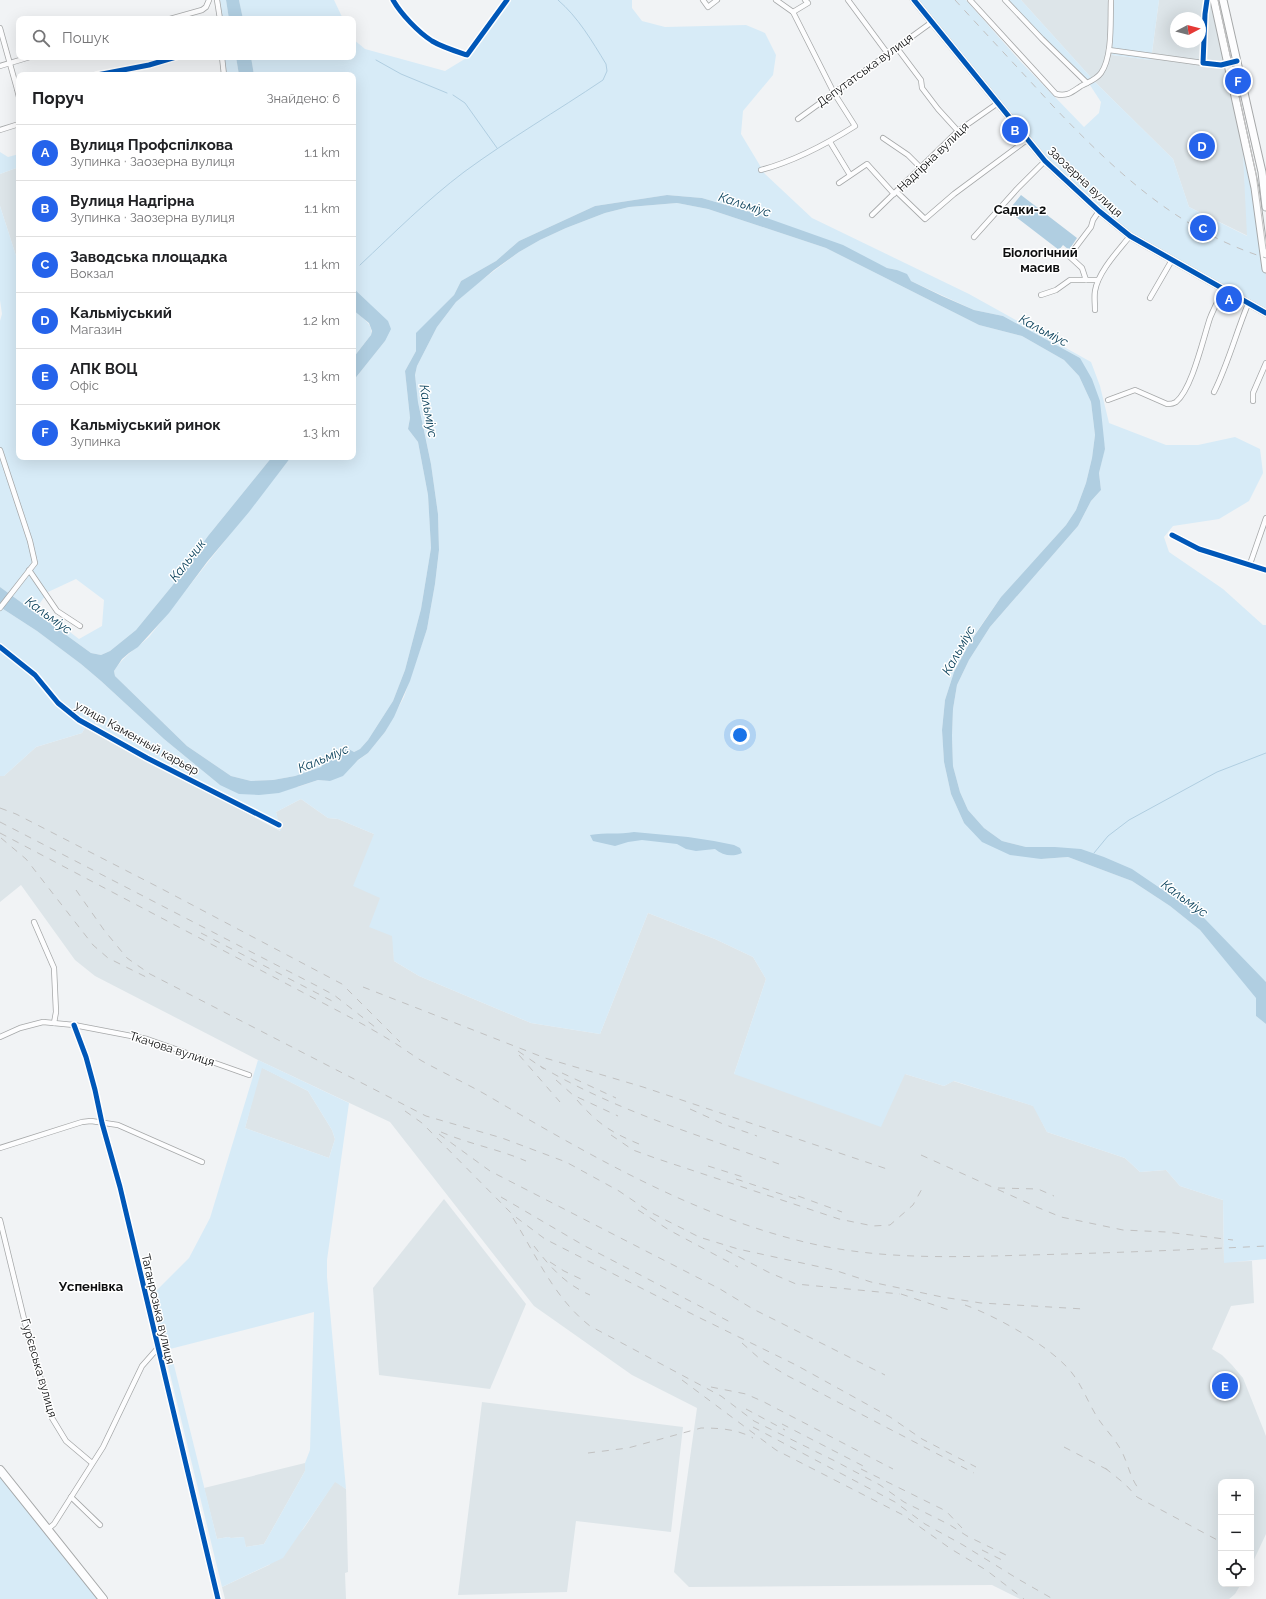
<!DOCTYPE html>
<html lang="uk">
<head>
<meta charset="utf-8">
<style>
	body { margin:0; font-family:Raleway,sans-serif; background:#f2f2f2; color:#202124 }
	.controls { position:absolute; right:12px; bottom:12px; display:grid; overflow:hidden; border-radius:8px; box-shadow:0 4px 16px #0002 }
	.controls button { width:36px; height:36px; display:grid; place-items:center; padding:0; border:0; border-bottom:1px solid #e0e0e0; background:#fff; color:#202124; font:20px sans-serif }
	.compass { position:absolute; left:1170px; top:12px; width:36px; height:36px; border-radius:50%; background:#fff; box-shadow:0 4px 16px #0002; rotate:83deg }
	.you { position:absolute; left:740px; top:735px; width:14px; height:14px; margin:-10px; border:3px solid #fff; border-radius:50%; background:#1a73e8; box-shadow:0 0 0 6px #1a73e833 }
	.badge { display:grid; place-items:center; width:26px; height:26px; border-radius:50%; background:#2563eb; color:#fff; font-size:13px; font-weight:700 }
	.pin { position:absolute; translate:-50% -50%; border:2px solid #fff; box-shadow:0 1px 4px #0006 }
	.list { margin:0; padding:0; list-style:none }
	h2 { display:flex; justify-content:space-between; align-items:center; height:52px; margin:0; padding:0 16px; font-size:17px }
	h2 small { font-size:13px; font-weight:400; color:#757577 }
	.list li { display:grid; grid-template-columns:26px 1fr auto; gap:12px; align-items:center; box-sizing:border-box; height:56px; padding:0 16px; border-top:1px solid #e0e0e0 }
	.list b { display:block; font-size:15px; white-space:nowrap }
	.list p { margin:0; font-size:13px; white-space:nowrap; color:#757577 }
	.list em { font-size:13px; font-style:normal; color:#757577 }
	.icon { flex:none; width:22px; height:22px; fill:none; stroke:currentColor; stroke-width:2; stroke-linecap:round; stroke-linejoin:round }
	.map { position:relative; flex:none; width:1266px; height:1599px; overflow:hidden }
	.search { position:absolute; background:#fff; box-shadow:0 4px 16px #0002; left:16px; top:16px; width:340px; height:44px; display:flex; align-items:center; gap:10px; box-sizing:border-box; padding:0 14px; border-radius:8px; color:#757577; font-size:15px }
	.panel { position:absolute; background:#fff; box-shadow:0 4px 16px #0002; left:16px; top:72px; width:340px; height:388px; border-radius:8px }
	.map>svg:first-child { display:block }
	.built { fill:#dde5e9; fill-rule:evenodd }
	.green { fill:#d7ebf7; fill-rule:evenodd }
	.water { fill:#b0cee1 }
	.lines { fill:none; stroke-linecap:round; stroke-linejoin:round }
	.stream { stroke:#b0cee1; stroke-width:1 }
	.street-casing { stroke:#a6a8a9; stroke-width:6 }
	.secondary-casing { stroke:#a6a8a9; stroke-width:8 }
	.primary-casing { stroke:#a6a8a9; stroke-width:9 }
	.highway-casing { stroke:#a6a8a9; stroke-width:10 }
	.street { stroke:#fdfdfe; stroke-width:4.5 }
	.secondary { stroke:#fdfdfe; stroke-width:6 }
	.primary { stroke:#fdfdfe; stroke-width:7 }
	.highway { stroke:#fdfdfe; stroke-width:8 }
	.tram { stroke:#c1c1c1; stroke-width:1 }
	.rail { stroke:#c1c1c1; stroke-width:1; stroke-dasharray:7 7; stroke-linecap:butt }
	.cycleway-casing { stroke:#fff; stroke-width:8 }
	.cycleway { stroke:#0057b8; stroke-width:5 }
	.labels { text-anchor:middle; stroke-width:3; stroke-linejoin:round; paint-order:stroke }
	.street-label { font-size:12px; fill:#0c0d0e; stroke:#fff }
	.water-label { font-size:13px; font-style:italic; fill:#0a415b; stroke:#fff }
	.neighbourhood-label { font-size:13px; font-weight:bold; fill:#0c0d0e; stroke:#fff }
</style>
</head>
<body>
<div class="map">
<svg width="1266" height="1599" viewBox="0 0 1266 1599">
	<rect width="100%" height="100%" fill="#f1f3f5"/>
	<g class="built">
		<path d="M 1021,0 L 1114,0 L 1112,55 L 1151,60 L 1159,0 L 1212,0 L 1242,134 L 1248,236 L 1189,207 L 1173,159 L 1096,83 ZM 1176,18 L 1200,18 L 1200,42 L 1176,42 Z"/>
		<polygon points="19,167 19,265 0,206 0,174"/>
		<polygon points="86,726 280,831 276,812 301,799 328,818 338,819 374,834 380,898 393,936 394,961 419,976 531,1023 600,1034 648,913 715,939 753,957 766,979 734,1074 905,1074 944,1086 953,1081 1034,1106 1047,1132 1125,1158 1140,1172 1166,1170 1180,1186 1223,1200 1224,1262 1252,1261 1254,1303 1231,1306 1212,1349 1222,1355 1232,1365 1243,1378 1266,1436 1266,1534 1251,1566 1251,1482 1221,1482 1221,1584 1241,1584 1235,1594 1229,1599 1020,1599 992,1585 689,1587 674,1572 697,1408 632,1375 534,1306 390,1122 258,1060 95,976 75,960 21,885 0,902 0,776 4,776 36,747 82,733"/>
		<polygon points="261,1067 308,1091 332,1130 335,1139 329,1158 245,1128"/>
		<polygon points="444,1199 526,1304 490,1389 379,1375 373,1288"/>
		<polygon points="482,1402 683,1427 671,1532 576,1521 567,1592 458,1595"/>
		<polygon points="305,1463 305,1471 264,1544 246,1547 243,1537 231,1538 228,1537 217,1539 204,1488"/>
		<polygon points="335,1481 346,1489 348,1572 345,1573 346,1599 225,1599 222,1587 269,1565 304,1528"/>
	</g>
	<g class="green">
		<polygon points="220,0 226,0 229,19 222,19"/>
		<polygon points="239,0 334,0 343,19 243,19"/>
		<path d="M 509,0 L 632,0 L 632,8 L 642,21 L 665,27 L 746,25 L 765,33 L 776,55 L 773,75 L 743,111 L 741,134 L 765,174 L 812,218 L 969,294 L 1091,362 L 1100,386 L 1109,423 L 1166,445 L 1198,445 L 1235,437 L 1260,449 L 1263,473 L 1249,501 L 1219,519 L 1173,526 L 1164,537 L 1169,552 L 1223,589 L 1263,625 L 1266,625 L 1266,982 L 1169,894 L 1055,847 L 1026,847 L 1002,841 L 984,828 L 968,810 L 960,792 L 953,766 L 952,736 L 953,709 L 957,685 L 969,660 L 990,627 L 1078,526 L 1091,501 L 1101,490 L 1099,473 L 1105,448 L 1080,358 L 1003,316 L 974,310 L 911,281 L 897,270 L 887,268 L 750,212 L 702,198 L 667,195 L 595,206 L 519,241 L 496,261 L 461,281 L 454,295 L 417,333 L 416,351 L 405,371 L 410,418 L 408,429 L 418,442 L 428,495 L 431,548 L 421,609 L 405,670 L 393,701 L 368,740 L 360,749 L 354,752 L 347,748 L 332,754 L 321,767 L 295,776 L 273,780 L 251,781 L 231,776 L 187,746 L 115,676 L 114,671 C 124,655 136,649 149,637 L 291,457 L 353,457 L 353,381 L 385,341 L 353,288 L 353,75 L 254,75 L 251,57 L 353,57 L 353,39 L 365,49 L 445,71 L 468,57 Z"/>
		<polygon points="914,0 966,0 1020,61 1084,127 1099,113 1101,102 1088,82 1006,0 1021,0 1096,83 1173,159 1189,207 1247,236 1242,134 1254,189 1266,274 1266,313 1130,236 1045,161"/>
		<polygon points="1114,0 1159,0 1151,60 1112,55"/>
		<polygon points="224,57 236,57 239,75 226,75"/>
		<polygon points="0,152 8,157 19,154 19,167 0,174"/>
		<polygon points="677,203 708,209 826,248 979,325 1022,336 1064,360 1079,376 1091,402 1095,435 1092,458 1086,483 1076,510 1066,525 1001,597 970,641 954,672 945,700 942,730 944,762 951,794 964,823 1041,859 1068,857 1132,881 1170,906 1200,930 1257,998 1256,1016 1266,1024 1266,1259 1224,1263 1223,1200 1180,1186 1166,1170 1140,1172 1125,1158 1047,1132 1033,1106 954,1081 944,1086 905,1074 881,1127 734,1074 766,979 753,957 715,939 648,913 600,1034 531,1023 419,976 394,961 392,936 369,927 380,898 353,886 374,834 338,819 328,818 301,799 276,812 281,831 86,726 82,733 36,747 4,776 0,776 0,607 37,631 81,664 101,681 164,739 220,785 298,787 318,780 330,781 368,753 385,732 404,697 427,629 435,584 439,550 438,514 431,464 418,402 415,375 417,366 437,327 456,302 478,283 519,252 540,240 566,228 605,213 629,207"/>
		<path d="M 0,206 L 19,265 L 19,457 L 272,457 L 208,536 L 172,586 L 136,630 L 110,651 L 101,655 L 91,653 L 0,587 L 0,321 L 2,314 L 0,300 ZM 76,579 L 104,600 L 102,626 L 79,639 L 37,607 L 48,592 Z"/>
		<path d="M 353,310 C 360,316 374,324 371,335 L 353,358 Z"/>
		<path d="M 258,1060 L 349,1103 L 327,1260 L 327,1277 L 346,1489 L 335,1482 L 283,1558 L 222,1587 L 151,1296 L 189,1258 L 210,1218 ZM 262,1068 L 308,1091 L 332,1130 L 335,1139 L 329,1158 L 245,1128 ZM 314,1312 L 310,1450 L 305,1463 L 305,1471 L 264,1544 L 246,1547 L 244,1537 L 231,1538 L 228,1537 L 217,1539 L 170,1349 Z"/>
		<polygon points="0,1475 100,1599 0,1599"/>
	</g>
	<g class="water">
		<polygon points="226,0 239,0 243,19 229,19"/>
		<polygon points="236,57 251,57 254,75 239,75"/>
		<polygon points="667,195 702,198 750,212 843,245 887,268 897,270 907,274 911,281 942,296 974,310 1003,316 1080,358 1092,379 1100,401 1105,449 1099,473 1101,490 1091,501 1078,526 990,627 969,660 957,685 953,709 952,736 953,766 960,792 968,810 984,828 1002,841 1026,847 1055,847 1081,849 1104,857 1132,869 1204,918 1266,982 1266,1024 1256,1016 1256,998 1200,930 1170,906 1132,881 1068,857 1041,859 1010,855 982,842 964,823 951,794 944,762 942,730 945,700 954,672 970,642 1001,597 1066,525 1076,510 1086,483 1092,458 1095,435 1091,402 1079,376 1064,360 1022,336 979,325 826,248 708,209 677,203 629,207 605,213 566,228 540,240 519,252 494,270 456,302 437,327 417,366 415,375 418,402 431,464 438,514 439,550 435,584 427,629 410,681 394,717 385,732 368,753 358,760 343,776 330,781 318,780 279,793 259,795 239,794 220,785 164,739 101,681 81,664 37,631 0,607 0,587 91,653 101,655 110,651 136,630 172,586 208,536 272,457 291,457 249,512 207,562 169,613 138,647 129,653 122,659 114,671 115,676 187,746 231,776 251,781 273,780 295,776 321,767 332,754 347,748 354,752 360,749 368,740 393,701 405,670 421,609 431,548 428,495 418,442 408,429 410,418 405,371 416,351 416,333 454,295 461,281 496,261 519,241 595,206"/>
		<polygon points="1021,195 1077,238 1069,250 1063,245 1059,250 1008,211"/>
		<polygon points="353,288 388,321 391,329 385,341 353,381 353,358 371,335 372,331 369,323 353,310"/>
		<path d="M 634,832 L 688,837 L 714,841 L 734,845 L 740,848 L 742,853 C 733,857 723,856 715,849 L 696,851 L 686,849 L 677,844 L 642,840 L 628,842 L 615,846 L 593,841 L 590,835 C 606,832 619,835 634,832 Z"/>
	</g>
	<g class="lines">
		<g class="stream">
			<polyline points="376,60 401,74 447,93"/>
			<polyline points="453,95 465,103 497,148"/>
			<path d="M 360,265 C 394,233 427,200 464,172 C 509,139 557,111 603,80 L 607,71 L 606,64 C 592,41 578,17 558,0"/>
			<polyline points="353,271 355,269"/>
			<polyline points="1094,853 1108,836 1129,820 1217,772 1266,753"/>
		</g>
		<g class="street-casing">
			<g id="street">
				<polyline points="217,0 220,19"/>
				<path d="M 393,0 C 401,14 418,32 432,41 C 442,47 455,51 467,55 L 507,0"/>
				<polyline points="703,0 708,7 717,0"/>
				<polyline points="848,0 888,54"/>
				<path d="M 970,0 L 1056,94 C 1067,97 1072,92 1081,86 C 1088,82 1096,80 1101,73 C 1113,56 1110,20 1111,0"/>
				<polyline points="1005,0 1042,39 1087,83"/>
				<polyline points="1207,0 1205,14 1203,63 1221,65 1237,61"/>
				<polyline points="793,12 808,3 805,0"/>
				<polyline points="170,19 202,10 206,7 209,0"/>
				<polyline points="0,28 17,89 19,89"/>
				<polyline points="897,48 921,80 922,88 938,109 958,131"/>
				<polyline points="1109,50 1203,63"/>
				<polyline points="222,57 224,75"/>
				<polyline points="0,66 30,57"/>
				<polyline points="97,75 149,65 176,57"/>
				<polyline points="17,89 19,97"/>
				<polyline points="798,119 932,22"/>
				<polyline points="0,130 19,124"/>
				<polyline points="883,138 908,155 920,167"/>
				<polyline points="830,142 850,175"/>
				<path d="M 761,170 C 795,161 825,145 855,126 L 834,93 L 793,12 L 776,0"/>
				<polyline points="839,183 867,164 894,194"/>
				<polyline points="897,192 925,219 954,194 1028,139"/>
				<polyline points="872,215 958,131 998,103"/>
				<polyline points="974,237 1017,189 1045,161"/>
				<polyline points="1086,280 1082,268 1069,256 1091,227 1093,220 1099,211"/>
				<polyline points="1041,295 1056,290 1070,280 1098,280"/>
				<polyline points="1150,298 1172,260"/>
				<path d="M 1095,310 C 1095,304 1094,297 1095,291 C 1098,272 1118,251 1130,236"/>
				<path d="M 1214,392 C 1228,364 1236,333 1248,304"/>
				<path d="M 1108,400 L 1135,390 L 1167,404 C 1171,404 1173,404 1176,402 C 1192,389 1203,339 1210,318 C 1214,308 1219,299 1223,290"/>
				<polyline points="1253,401 1253,393 1266,363"/>
				<polyline points="0,450 30,541 35,563 0,608"/>
				<polyline points="1172,535 1199,549 1266,570"/>
				<polyline points="1250,564 1266,518"/>
				<polyline points="29,570 57,611 80,626"/>
				<polyline points="0,647 35,675 58,703 79,720 147,758 279,825"/>
				<polyline points="34,922 54,968 56,1012 54,1023"/>
				<polyline points="74,1025 86,1057 95,1090 102,1123 120,1187 218,1599"/>
				<polyline points="0,1037 20,1028 43,1022 74,1025 147,1039 249,1075"/>
				<polyline points="0,1148 82,1122 91,1121 118,1125 202,1162"/>
				<polyline points="0,1220 27,1331 52,1418 66,1441 92,1463"/>
				<polyline points="71,1497 100,1525"/>
				<polyline points="48,1529 54,1524 103,1447 142,1366 157,1349"/>
			</g>
		</g>
		<g class="secondary-casing">
			<polyline id="secondary" points="914,0 1045,161 1099,211 1130,236 1266,313"/>
		</g>
		<g class="primary-casing">
			<g id="primary">
				<polyline points="1214,0 1255,188 1266,269"/>
				<polyline points="1223,0 1262,172 1266,207"/>
			</g>
		</g>
		<g class="highway-casing">
			<polyline id="highway" points="0,1470 103,1599"/>
		</g>
		<use href="#street" class="street"/>
		<use href="#secondary" class="secondary"/>
		<use href="#primary" class="primary"/>
		<use href="#highway" class="highway"/>
		<polyline class="tram" points="1218,0 1256,174 1266,249"/>
		<g class="rail">
			<path d="M 955,0 C 987,35 1020,70 1052,105 C 1115,171 1177,230 1266,258"/>
			<polyline points="0,808 16,814 162,889 342,984 400,1042"/>
			<polyline points="0,822 319,987 334,995 375,1027"/>
			<path d="M 0,833 L 342,1013 C 359,1022 377,1032 393,1042 C 403,1048 412,1055 422,1061 C 442,1072 463,1082 483,1093 C 588,1154 694,1217 813,1244 C 885,1260 957,1257 1029,1255 C 1108,1253 1187,1250 1266,1246"/>
			<polyline points="1,838 26,859 93,945 108,958 146,977"/>
			<polyline points="76,890 104,930 127,958 150,974 426,1116 502,1138 566,1162 619,1191 650,1212 699,1237 738,1249 834,1270 871,1282 942,1297 981,1303 1084,1309"/>
			<polyline points="201,933 336,1003"/>
			<polyline points="363,987 545,1058 643,1087 890,1170"/>
			<polyline points="518,1051 544,1069"/>
			<polyline points="519,1055 560,1102"/>
			<path d="M 540,1066 C 614,1110 698,1135 779,1164"/>
			<polyline points="562,1073 616,1098"/>
			<polyline points="556,1080 573,1095 618,1116"/>
			<path d="M 577,1100 C 597,1123 610,1132 639,1144"/>
			<polyline points="690,1109 723,1124 757,1136"/>
			<polyline points="405,1111 422,1123 513,1215 545,1239 698,1317 796,1365 890,1417 922,1439 976,1467"/>
			<path d="M 441,1132 C 469,1144 498,1149 526,1161"/>
			<polyline points="439,1134 490,1171 720,1289 753,1309 885,1375"/>
			<polyline points="611,1135 633,1150 655,1158 839,1219 873,1226 890,1225 913,1205 923,1187"/>
			<polyline points="921,1155 1039,1208 1061,1217 1123,1230 1166,1232 1233,1240"/>
			<polyline points="708,1166 743,1177"/>
			<polyline points="736,1179 802,1201"/>
			<polyline points="998,1188 1038,1189 1054,1196"/>
			<polyline points="798,1196 842,1212"/>
			<polyline points="501,1197 583,1245 732,1323"/>
			<polyline points="638,1210 669,1230 738,1267"/>
			<path d="M 513,1218 C 536,1255 554,1298 590,1326 L 721,1396 L 754,1421 L 835,1461 L 880,1485 L 904,1502 L 950,1525 L 967,1536 L 1008,1556"/>
			<path d="M 534,1246 C 550,1267 565,1284 590,1295"/>
			<polyline points="726,1250 768,1272 796,1284 900,1294"/>
			<polyline points="550,1262 564,1271 583,1280"/>
			<polyline points="901,1294 952,1311"/>
			<path d="M 965,1305 C 996,1316 1052,1347 1072,1373 C 1083,1387 1089,1405 1099,1420 C 1106,1430 1115,1439 1121,1450 C 1128,1463 1129,1475 1138,1488"/>
			<polyline points="742,1343 760,1359 786,1375 974,1473"/>
			<polyline points="682,1380 776,1450 903,1515 951,1549 986,1570 1024,1599"/>
			<polyline points="711,1387 746,1394 764,1402 893,1469"/>
			<polyline points="746,1409 785,1430"/>
			<polyline points="782,1424 869,1469"/>
			<polyline points="753,1427 895,1502 925,1524 963,1545 1018,1579 1053,1599"/>
			<polyline points="1064,1447 1108,1470"/>
			<path d="M 588,1453 L 628,1448 L 701,1428 C 719,1428 737,1429 753,1438"/>
			<polyline points="1105,1468 1125,1484 1137,1497 1221,1542"/>
			<polyline points="861,1469 946,1511 962,1528"/>
			<polyline points="982,1550 1002,1560"/>
		</g>
		<g class="cycleway-casing">
			<g id="cycleway">
				<path d="M 393,0 C 401,14 418,32 432,41 C 442,47 455,51 467,55 L 507,0"/>
				<polyline points="914,0 1045,161 1099,211 1130,236 1266,313"/>
				<polyline points="1207,0 1205,14 1203,63 1221,65 1237,61"/>
				<polyline points="97,75 149,65 176,57"/>
				<polyline points="1172,535 1199,549 1266,570"/>
				<polyline points="0,647 35,675 58,703 79,720 147,758 279,825"/>
				<polyline points="74,1025 86,1057 95,1090 102,1123 120,1187 218,1599"/>
			</g>
		</g>
		<use href="#cycleway" class="cycleway"/>
	</g>
	<g class="labels">
		<g class="street-label">
			<text transform="translate(865 70) rotate(-36)" y="4">Депутатська вулиця</text>
			<text transform="translate(933 157) rotate(-44)" y="4">Надгірна вулиця</text>
			<text transform="translate(1085 182) rotate(43)" y="4">Заозерна вулиця</text>
			<text transform="translate(137 738) rotate(29)" y="4">улица Каменный карьер</text>
			<text transform="translate(172 1049) rotate(18)" y="4">Ткачова вулиця</text>
			<text transform="translate(158 1309) rotate(77)" y="4">Таганрозька вулиця</text>
			<text transform="translate(39 1368) rotate(74)" y="4">Гур’євська вулиця</text>
		</g>
		<g class="water-label">
			<text transform="translate(745 204) rotate(18)" y="5">Кальміус</text>
			<text transform="translate(1044 330) rotate(28)" y="5">Кальміус</text>
			<text transform="translate(429 411) rotate(80)" y="5">Кальміус</text>
			<text transform="translate(187 560) rotate(-52)" y="5">Кальчик</text>
			<text transform="translate(49 615) rotate(36)" y="5">Кальміус</text>
			<text transform="translate(958 650) rotate(-61)" y="5">Кальміус</text>
			<text transform="translate(323 758) rotate(-23)" y="5">Кальміус</text>
			<text transform="translate(1185 898) rotate(36)" y="5">Кальміус</text>
		</g>
		<g class="neighbourhood-label">
			<text x="1020" y="214">Садки-2</text>
			<text x="1040" y="257">Біологічний<tspan x="1040" dy="15">масив</tspan></text>
			<text x="91" y="1291">Успенівка</text>
		</g>
	</g>
</svg>
<div class="controls">
<button>+</button>
<button>−</button>
<button><svg class="icon" aria-label="locate" viewBox="0 0 24 24"><circle cx="12" cy="12" r="6"/><path d="M12 2v4M12 18v4M2 12h4M18 12h4"/></svg></button>
</div>
<svg class="compass" viewBox="-18 -18 36 36"><path d="M0-13l5 13h-10z" fill="#e53935"/><path d="M0 13l5-13h-10z" fill="#757577"/></svg>
<div class="you"></div>
<div class="pin badge" style="left:1229px;top:299px">A</div>
<div class="pin badge" style="left:1015px;top:130px">B</div>
<div class="pin badge" style="left:1203px;top:228px">C</div>
<div class="pin badge" style="left:1202px;top:146px">D</div>
<div class="pin badge" style="left:1225px;top:1386px">E</div>
<div class="pin badge" style="left:1238px;top:81px">F</div>
<div class="search"><svg class="icon" aria-label="search" viewBox="0 0 24 24"><circle cx="10" cy="10" r="6"/><path d="M15 15l6 6"/></svg>Пошук</div>
<section class="panel">
<h2>Поруч<small>Знайдено: 6</small></h2>
<ul class="list">
<li><span class="badge">A</span><div><b>Вулиця Профспілкова</b><p>Зупинка · Заозерна вулиця</p></div><em>1.1 km</em></li>
<li><span class="badge">B</span><div><b>Вулиця Надгірна</b><p>Зупинка · Заозерна вулиця</p></div><em>1.1 km</em></li>
<li><span class="badge">C</span><div><b>Заводська площадка</b><p>Вокзал</p></div><em>1.1 km</em></li>
<li><span class="badge">D</span><div><b>Кальміуський</b><p>Магазин</p></div><em>1.2 km</em></li>
<li><span class="badge">E</span><div><b>АПК ВОЦ</b><p>Офіс</p></div><em>1.3 km</em></li>
<li><span class="badge">F</span><div><b>Кальміуський ринок</b><p>Зупинка</p></div><em>1.3 km</em></li>
</ul>
</section>
</div>
</body>
</html>
